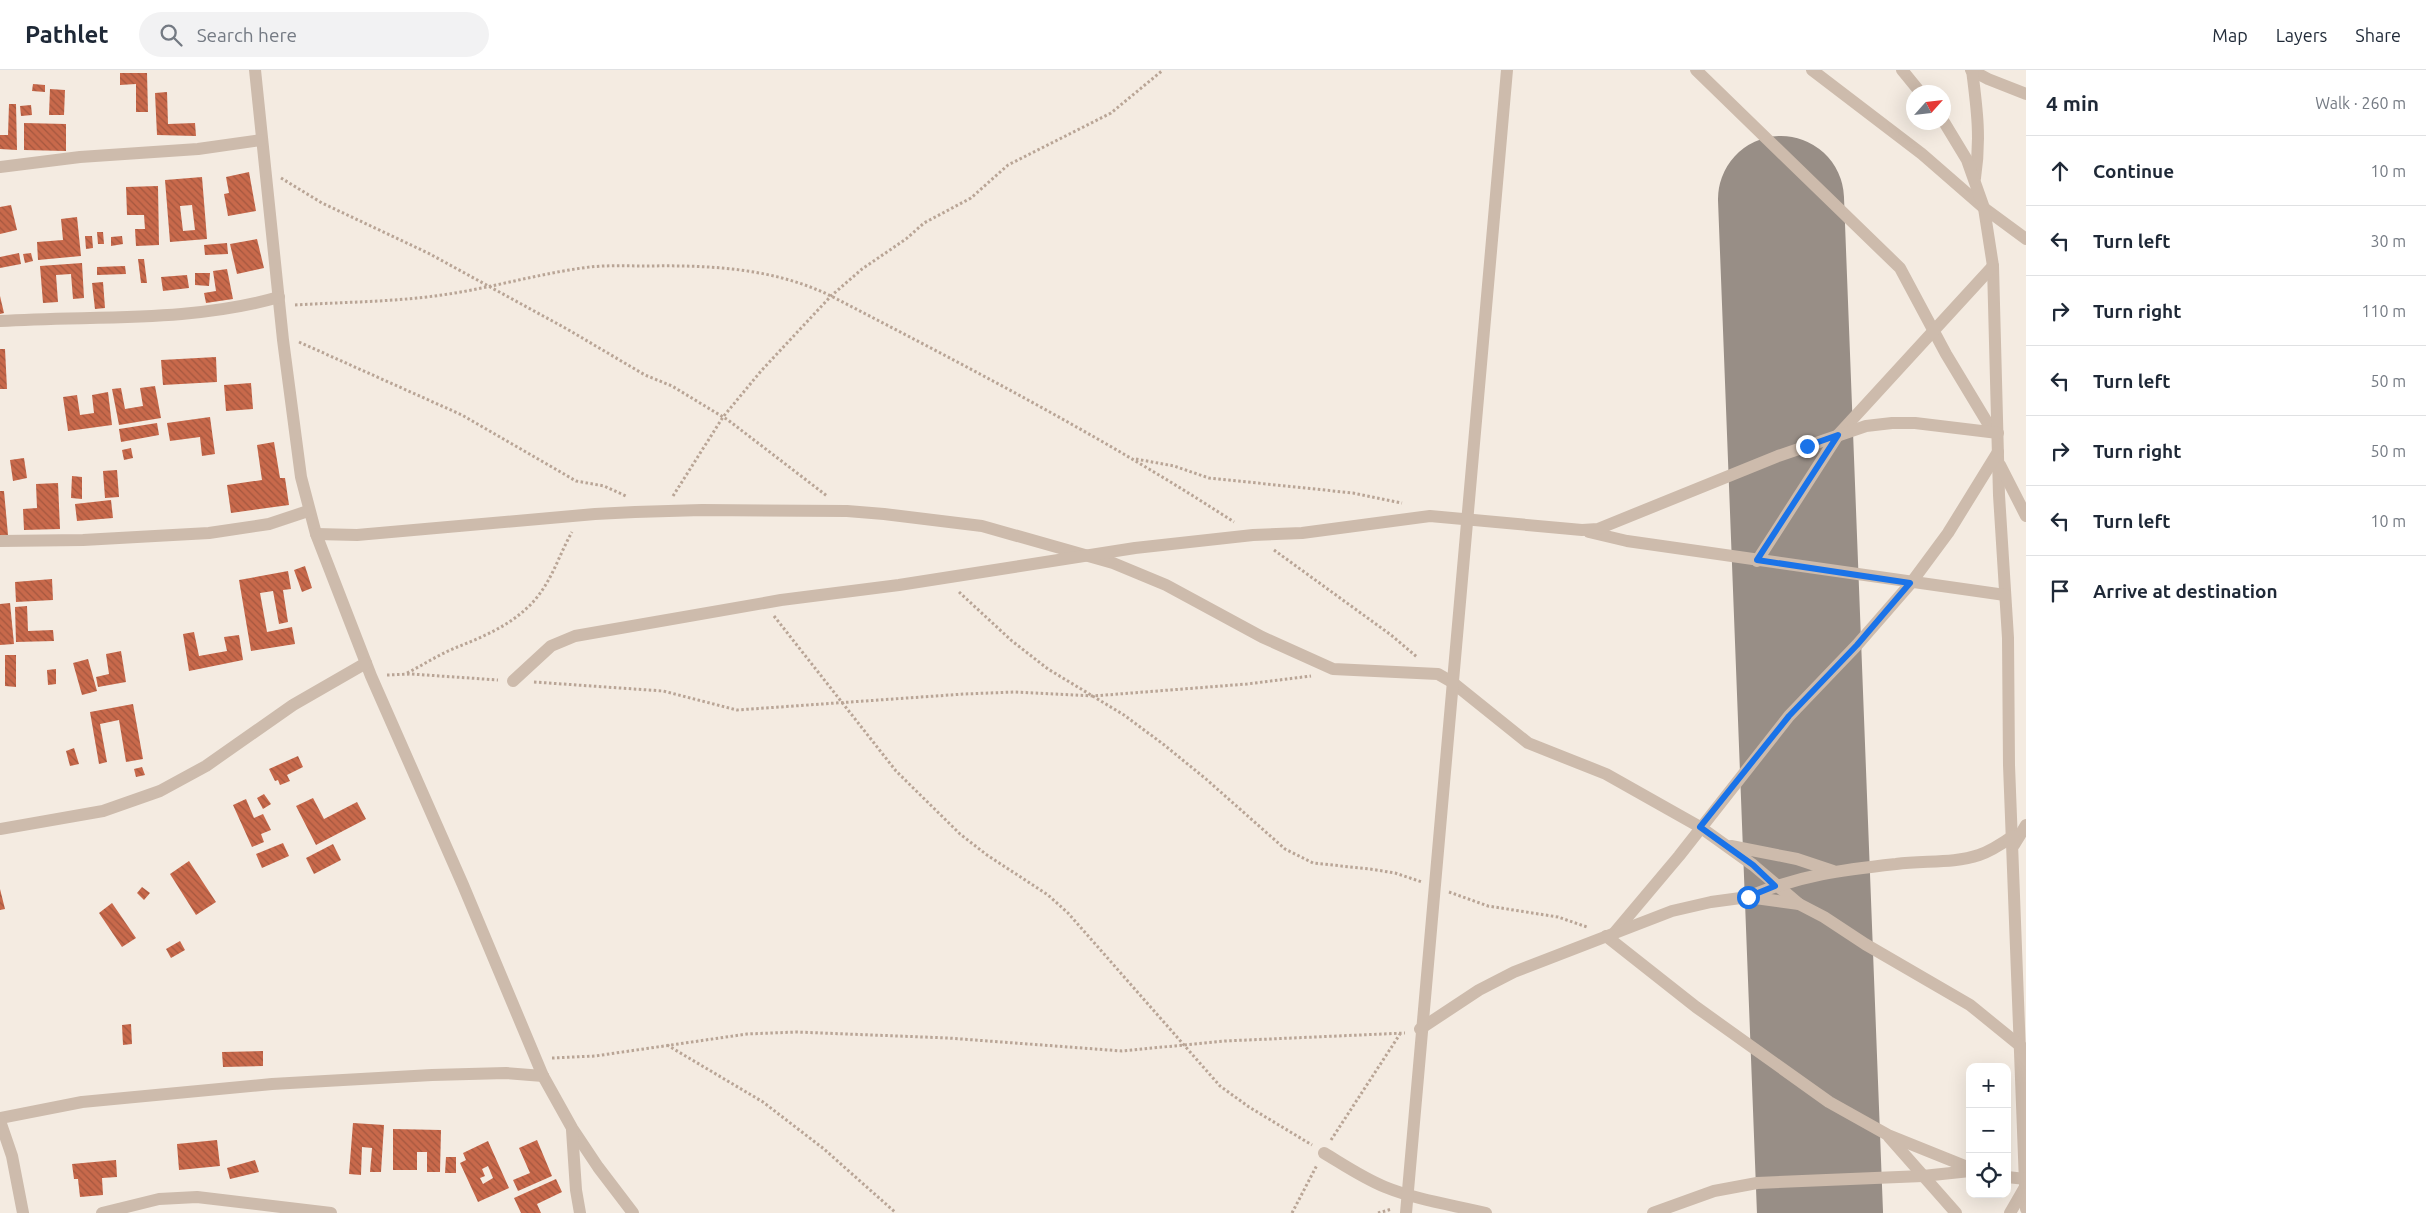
<!DOCTYPE html>
<html lang="en">
<head>
<meta charset="utf-8">
<style>
	body { margin:0; font-family:Ubuntu,sans-serif; background:#f2f2f3; color:#1f2937 }
	.controls { position:absolute; right:15px; bottom:15px; display:grid; overflow:hidden; border-radius:10px; box-shadow:0 5px 20px #0002 }
	.controls button { width:45px; height:45px; display:grid; place-items:center; padding:0; border:0; border-bottom:1px solid #e0e1e3; background:#fff; color:#1f2937; font:25px sans-serif }
	.compass { position:absolute; left:1906px; top:15px; width:45px; height:45px; border-radius:50%; background:#fff; box-shadow:0 5px 20px #0002; rotate:63deg }
	.stop { position:absolute; width:15px; height:15px; margin:-11px; border:4px solid #1a73e8; border-radius:50%; background:#fff }
	.stop.end { background:#1a73e8; border-color:#fff; box-shadow:0 1px 5px #0008 }
	.list { margin:0; padding:0; list-style:none }
	h2 { display:flex; justify-content:space-between; align-items:center; height:65px; margin:0; padding:0 20px; font-size:21px }
	h2 small { font-size:16px; font-weight:400; color:#747a83 }
	.list li { display:grid; grid-template-columns:32px 1fr auto; gap:15px; align-items:center; box-sizing:border-box; height:70px; padding:0 20px; border-top:1px solid #e0e1e3 }
	.list b { display:block; font-size:19px; white-space:nowrap }
	.list em { font-size:16px; font-style:normal; color:#747a83 }
	.icon { flex:none; width:28px; height:28px; fill:none; stroke:currentColor; stroke-width:2; stroke-linecap:round; stroke-linejoin:round }
	.map { position:relative; flex:none; width:2026px; height:1143px; overflow:hidden }
	header { display:flex; align-items:center; gap:30px; box-sizing:border-box; height:70px; padding:0 25px; background:#fff; border-bottom:1px solid #e0e1e3 }
	header strong { font-size:24px }
	nav { display:flex; gap:28px; margin-inline-start:auto; font-size:18px }
	.search { width:350px; height:45px; background:#f2f2f3; display:flex; align-items:center; gap:12px; box-sizing:border-box; padding:0 18px; border-radius:28px; color:#747a83; font-size:19px }
	main { display:flex }
	aside { flex:1; background:#fff }
	.map>svg:first-child { display:block }
	.lines { fill:none; stroke-linecap:round; stroke-linejoin:round }
	.runway { stroke:#988e86; stroke-width:126 }
	.building { fill:url(#building-back-hatch); fill-rule:evenodd }
	.path { stroke:#b9a596; stroke-width:3; stroke-dasharray:2.5 2.5; stroke-linecap:butt }
	.minor { stroke:#cdbbac; stroke-width:12 }
	.route { stroke:#1a73e8; stroke-width:6 }
</style>
</head>
<body>
<header>
<strong>Pathlet</strong>
<div class="search"><svg class="icon" aria-label="search" viewBox="0 0 24 24"><circle cx="10" cy="10" r="6"/><path d="M15 15l6 6"/></svg>Search here</div>
<nav><a>Map</a><a>Layers</a><a>Share</a></nav>
</header>
<main>
<div class="map">
<svg width="2026" height="1143" viewBox="0 0 2026 1143">
	<defs>
		<pattern id="building-back-hatch" width="6" height="6" patternUnits="userSpaceOnUse" patternTransform="scale(1.25)"><rect width="6" height="6" fill="#c8694b"/><path d="M-1 5l2 2M0 0l6 6M5-1l2 2" fill="none" stroke="#a4573f"/></pattern>
	</defs>
	<rect width="100%" height="100%" fill="#f4ebe1"/>
	<g class="lines">
		<polyline class="runway" points="1781,129 1820,1143"/>
	</g>
	<g class="building">
		<polygon points="120,3 147,3 148,42 136,42 136,14 120,15"/>
		<polygon points="33,14 45,15 45,22 32,21"/>
		<polygon points="50,19 65,20 64,45 49,45"/>
		<polygon points="167,22 168,54 195,53 196,66 157,65 155,23"/>
		<polygon points="9,34 16,34 17,80 0,79 0,65 8,65"/>
		<polygon points="31,35 32,45 21,46 20,36"/>
		<polygon points="24,53 66,54 66,81 24,80"/>
		<polygon points="249,102 256,141 228,146 224,124 229,123 226,107"/>
		<path d="M 202,107 L 207,169 L 170,172 L 165,110 ZM 192,135 L 195,160 L 183,161 L 180,136 Z"/>
		<polygon points="158,116 159,175 136,176 135,159 145,159 144,145 127,145 126,117"/>
		<polygon points="11,135 17,160 0,164 0,137"/>
		<polygon points="77,147 81,186 38,190 37,172 63,170 61,149"/>
		<polygon points="97,162 103,162 104,174 98,174"/>
		<polygon points="85,166 92,166 93,178 86,179"/>
		<polygon points="122,166 123,174 111,176 111,167"/>
		<polygon points="257,169 264,198 237,204 230,174"/>
		<polygon points="227,173 228,184 205,185 204,175"/>
		<polygon points="19,183 21,194 0,198 0,187"/>
		<polygon points="31,183 33,191 25,193 23,184"/>
		<polygon points="138,189 144,189 147,213 141,213"/>
		<polygon points="82,193 84,228 73,229 71,204 56,205 58,232 43,233 40,196"/>
		<polygon points="125,196 126,204 97,205 97,197"/>
		<polygon points="227,199 233,229 206,233 204,223 216,221 213,201"/>
		<polygon points="195,203 210,203 209,216 195,215"/>
		<polygon points="187,205 189,218 163,221 161,207"/>
		<polygon points="103,212 105,238 95,239 92,213"/>
		<polygon points="0,226 4,243 0,244"/>
		<polygon points="0,279 5,279 7,319 0,319"/>
		<polygon points="216,287 217,312 163,315 161,290"/>
		<polygon points="251,313 253,339 226,341 224,315"/>
		<polygon points="155,316 161,348 119,355 112,319 121,318 125,339 143,336 140,318"/>
		<polygon points="108,322 112,355 68,361 63,327 77,325 80,345 94,343 92,325"/>
		<polygon points="210,347 215,384 202,386 200,367 170,371 167,353"/>
		<polygon points="157,353 159,365 121,372 119,359"/>
		<polygon points="274,372 280,408 285,408 289,435 231,443 227,415 262,410 257,375"/>
		<polygon points="131,378 133,388 124,390 122,380"/>
		<polygon points="24,388 27,408 13,411 10,390"/>
		<polygon points="117,400 119,427 105,428 103,401"/>
		<polygon points="72,406 82,407 82,429 71,428"/>
		<polygon points="58,413 60,459 24,460 23,439 37,438 36,414"/>
		<polygon points="0,421 4,421 8,465 0,465"/>
		<polygon points="111,430 113,448 77,451 75,434"/>
		<polygon points="305,496 312,518 302,522 294,500"/>
		<polygon points="288,501 291,519 283,520 288,552 279,554 273,521 260,523 267,562 292,557 295,574 251,581 239,510"/>
		<polygon points="52,509 53,530 16,532 15,512"/>
		<polygon points="10,533 14,574 0,575 0,534"/>
		<polygon points="27,536 28,561 53,560 54,571 16,572 15,537"/>
		<polygon points="194,562 199,586 227,581 224,567 239,565 243,590 189,601 183,564"/>
		<polygon points="121,581 126,612 98,617 96,607 109,604 106,584"/>
		<polygon points="5,585 16,585 16,617 5,616"/>
		<polygon points="88,589 97,621 82,625 73,593"/>
		<polygon points="56,599 56,614 48,615 47,600"/>
		<polygon points="133,634 143,689 126,692 119,650 100,654 107,692 99,694 90,642"/>
		<polygon points="74,678 79,694 70,696 66,681"/>
		<polygon points="298,686 303,697 287,705 290,711 280,715 278,710 275,711 269,699"/>
		<polygon points="142,697 145,705 136,707 134,699"/>
		<polygon points="264,724 271,734 263,739 257,728"/>
		<polygon points="313,728 324,749 357,732 366,749 316,775 296,736"/>
		<polygon points="246,729 254,748 263,744 271,760 261,764 264,772 252,777 233,735"/>
		<polygon points="283,773 289,786 262,798 256,784"/>
		<polygon points="333,774 341,790 314,804 306,788"/>
		<polygon points="189,791 216,832 196,845 170,804"/>
		<polygon points="142,817 150,823 144,830 137,823"/>
		<polygon points="0,819 5,839 0,840"/>
		<polygon points="112,833 136,868 122,877 99,843"/>
		<polygon points="180,871 185,880 171,888 166,879"/>
		<polygon points="131,954 132,974 123,975 122,955"/>
		<polygon points="263,981 263,996 223,997 222,982"/>
		<polygon points="353,1053 384,1055 381,1102 370,1102 372,1078 362,1077 361,1105 349,1104"/>
		<polygon points="393,1059 441,1060 440,1102 427,1102 427,1082 417,1082 417,1100 393,1100"/>
		<polygon points="217,1070 220,1096 179,1100 177,1074"/>
		<polygon points="537,1070 552,1106 518,1121 513,1110 530,1103 519,1078"/>
		<path d="M 488,1071 L 509,1118 L 478,1132 L 460,1093 L 466,1090 L 463,1083 ZM 488,1096 L 493,1108 L 483,1114 L 480,1108 L 485,1106 L 482,1099 Z"/>
		<polygon points="446,1087 456,1087 456,1103 445,1103"/>
		<polygon points="116,1090 117,1107 102,1108 103,1125 80,1127 78,1109 74,1109 72,1094"/>
		<polygon points="255,1090 259,1102 230,1109 227,1098"/>
		<polygon points="556,1109 562,1122 537,1134 541,1143 521,1143 514,1128"/>
	</g>
	<g class="lines">
		<g class="path">
			<polyline points="281,108 322,133 428,183 567,259 645,305 672,316 728,350 827,426"/>
			<path d="M 295,235 C 344,232 393,232 442,225 C 492,218 540,203 590,197 C 608,195 628,196 647,196 C 710,195 774,198 831,226 C 968,297 1105,368 1234,452"/>
			<polyline points="299,272 462,345 576,411 604,416 626,426"/>
			<polyline points="1136,389 1174,396 1209,408 1353,423 1402,433"/>
			<polyline points="673,426 723,347 761,301 831,226 862,199 906,169 924,153 971,128 1008,95 1111,43 1163,0"/>
			<polyline points="1274,480 1391,565 1417,587"/>
			<polyline points="959,522 1012,571 1048,599 1124,645 1163,674 1206,709 1285,779 1313,793 1370,799 1395,803 1422,812"/>
			<polyline points="774,546 896,701 960,764 987,785 1048,825 1068,843 1220,1016 1249,1037 1312,1075"/>
			<path d="M 407,603 C 423,595 438,585 455,578 C 485,566 517,553 538,526 C 553,507 560,483 572,462"/>
			<polyline points="387,605 411,604 498,610"/>
			<polyline points="534,612 663,621 737,640 964,624 1015,622 1093,626 1247,614 1311,606"/>
			<polyline points="1449,822 1488,836 1558,847 1587,857"/>
			<polyline points="667,975 763,1032 824,1079 896,1143"/>
			<polyline points="552,988 595,986 747,964 796,962 948,968 1122,981 1225,971 1405,963"/>
			<polyline points="1331,1070 1400,964"/>
			<polyline points="1292,1143 1317,1095"/>
			<polyline points="1378,1143 1392,1139"/>
		</g>
		<g class="minor">
			<polyline points="255,0 283,270 301,407 316,464 371,606 463,815 543,1006 572,1058 598,1097 633,1143"/>
			<polyline points="1696,0 1900,198 1946,284 1993,362"/>
			<polyline points="1812,0 1922,84 1984,138 2026,169"/>
			<polyline points="1902,0 1920,22"/>
			<polyline points="1971,0 1988,9 2026,24"/>
			<path d="M 1972,0 C 1977,39 1981,69 1975,108"/>
			<polyline points="1944,52 1967,90 1984,138 1993,196 1999,425 2008,568 2009,695 2026,1139"/>
			<polyline points="0,97 80,87 198,79 261,70"/>
			<path d="M 0,251 C 93,245 189,253 279,227"/>
			<polyline points="2000,395 2026,446"/>
			<polyline points="1589,462 1627,471 2005,525"/>
			<polyline points="316,464 357,465 595,444 635,442 702,440 847,441 884,444 982,456 1113,493 1166,515 1262,567 1333,599 1438,604 1452,612 1528,673 1606,704 1700,757 1753,795 1799,834"/>
			<polyline points="0,471 83,470 209,463 269,454 308,441"/>
			<polyline points="1757,491 1838,365 1993,196"/>
			<polyline points="513,611 551,576 575,566 781,530 899,515 1135,478 1253,465 1302,463 1430,446 1582,460 1598,459 1778,386 1866,356 1892,353 1915,353 1998,363"/>
			<polyline points="0,759 103,741 160,721 206,696 293,635 366,593"/>
			<polyline points="2014,775 2026,755"/>
			<polyline points="1731,776 1797,789 1833,801"/>
			<path d="M 1750,826 C 1801,805 1841,800 1896,794 C 1923,790 1953,794 1979,785 C 1991,781 2003,773 2013,766"/>
			<polyline points="1615,862 1679,786 1789,646 1857,575 1911,513 1948,463 1998,382"/>
			<polyline points="1606,866 1696,937 1829,1032 1888,1065 1970,1098"/>
			<polyline points="1420,959 1479,920 1514,902 1672,841 1711,832 1748,827 1799,834 1824,847 1865,874 1970,935 2023,978"/>
			<polyline points="0,1048 82,1032 272,1014 432,1005 506,1003 543,1006"/>
			<polyline points="0,1051 12,1086 23,1143"/>
			<polyline points="572,1060 576,1120 580,1143"/>
			<polyline points="1889,1067 1956,1143"/>
			<path d="M 1324,1083 C 1344,1095 1363,1108 1385,1117 C 1417,1130 1453,1135 1486,1143"/>
			<polyline points="2007,1107 2026,1109"/>
			<polyline points="102,1143 159,1129 197,1127 331,1143"/>
			<polyline points="1406,1143 1507,0"/>
			<polyline points="1653,1143 1714,1121 1757,1113 1923,1106 1970,1101"/>
			<polyline points="2010,1143 2025,1117"/>
		</g>
	</g>
	<g class="lines">
		<polyline class="route" points="1748,827 1775,816 1753,795 1700,757 1789,646 1857,575 1910,513 1757,490 1838,365 1807,376"/>
	</g>
</svg>
<div class="controls">
<button>+</button>
<button>−</button>
<button><svg class="icon" aria-label="locate" viewBox="0 0 24 24"><circle cx="12" cy="12" r="6"/><path d="M12 2v4M12 18v4M2 12h4M18 12h4"/></svg></button>
</div>
<svg class="compass" viewBox="-18 -18 36 36"><path d="M0-13l5 13h-10z" fill="#e53935"/><path d="M0 13l5-13h-10z" fill="#747a83"/></svg>
<div class="stop" style="left:1748px;top:827px"></div>
<div class="stop end" style="left:1807px;top:376px"></div>
</div>
<aside>
<h2>4 min<small>Walk · 260 m</small></h2>
<ul class="list">
<li><svg class="icon" aria-label="ahead" viewBox="0 0 24 24"><path d="M12 20V5M6 11l6-6 6 6"/></svg><div><b>Continue</b></div><em>10 m</em></li>
<li><svg class="icon" aria-label="left" viewBox="0 0 24 24"><path d="M17 20v-9H6M10 6l-5 5 5 5"/></svg><div><b>Turn left</b></div><em>30 m</em></li>
<li><svg class="icon" aria-label="right" viewBox="0 0 24 24"><path d="M7 20v-9h11M14 6l5 5-5 5"/></svg><div><b>Turn right</b></div><em>110 m</em></li>
<li><svg class="icon" aria-label="left" viewBox="0 0 24 24"><path d="M17 20v-9H6M10 6l-5 5 5 5"/></svg><div><b>Turn left</b></div><em>50 m</em></li>
<li><svg class="icon" aria-label="right" viewBox="0 0 24 24"><path d="M7 20v-9h11M14 6l5 5-5 5"/></svg><div><b>Turn right</b></div><em>50 m</em></li>
<li><svg class="icon" aria-label="left" viewBox="0 0 24 24"><path d="M17 20v-9H6M10 6l-5 5 5 5"/></svg><div><b>Turn left</b></div><em>10 m</em></li>
<li><svg class="icon" aria-label="arrive" viewBox="0 0 24 24"><path d="M6 21V4h12l-3 4 3 4H6"/></svg><div><b>Arrive at destination</b></div></li>
</ul>
</aside>
</main>
</body>
</html>
